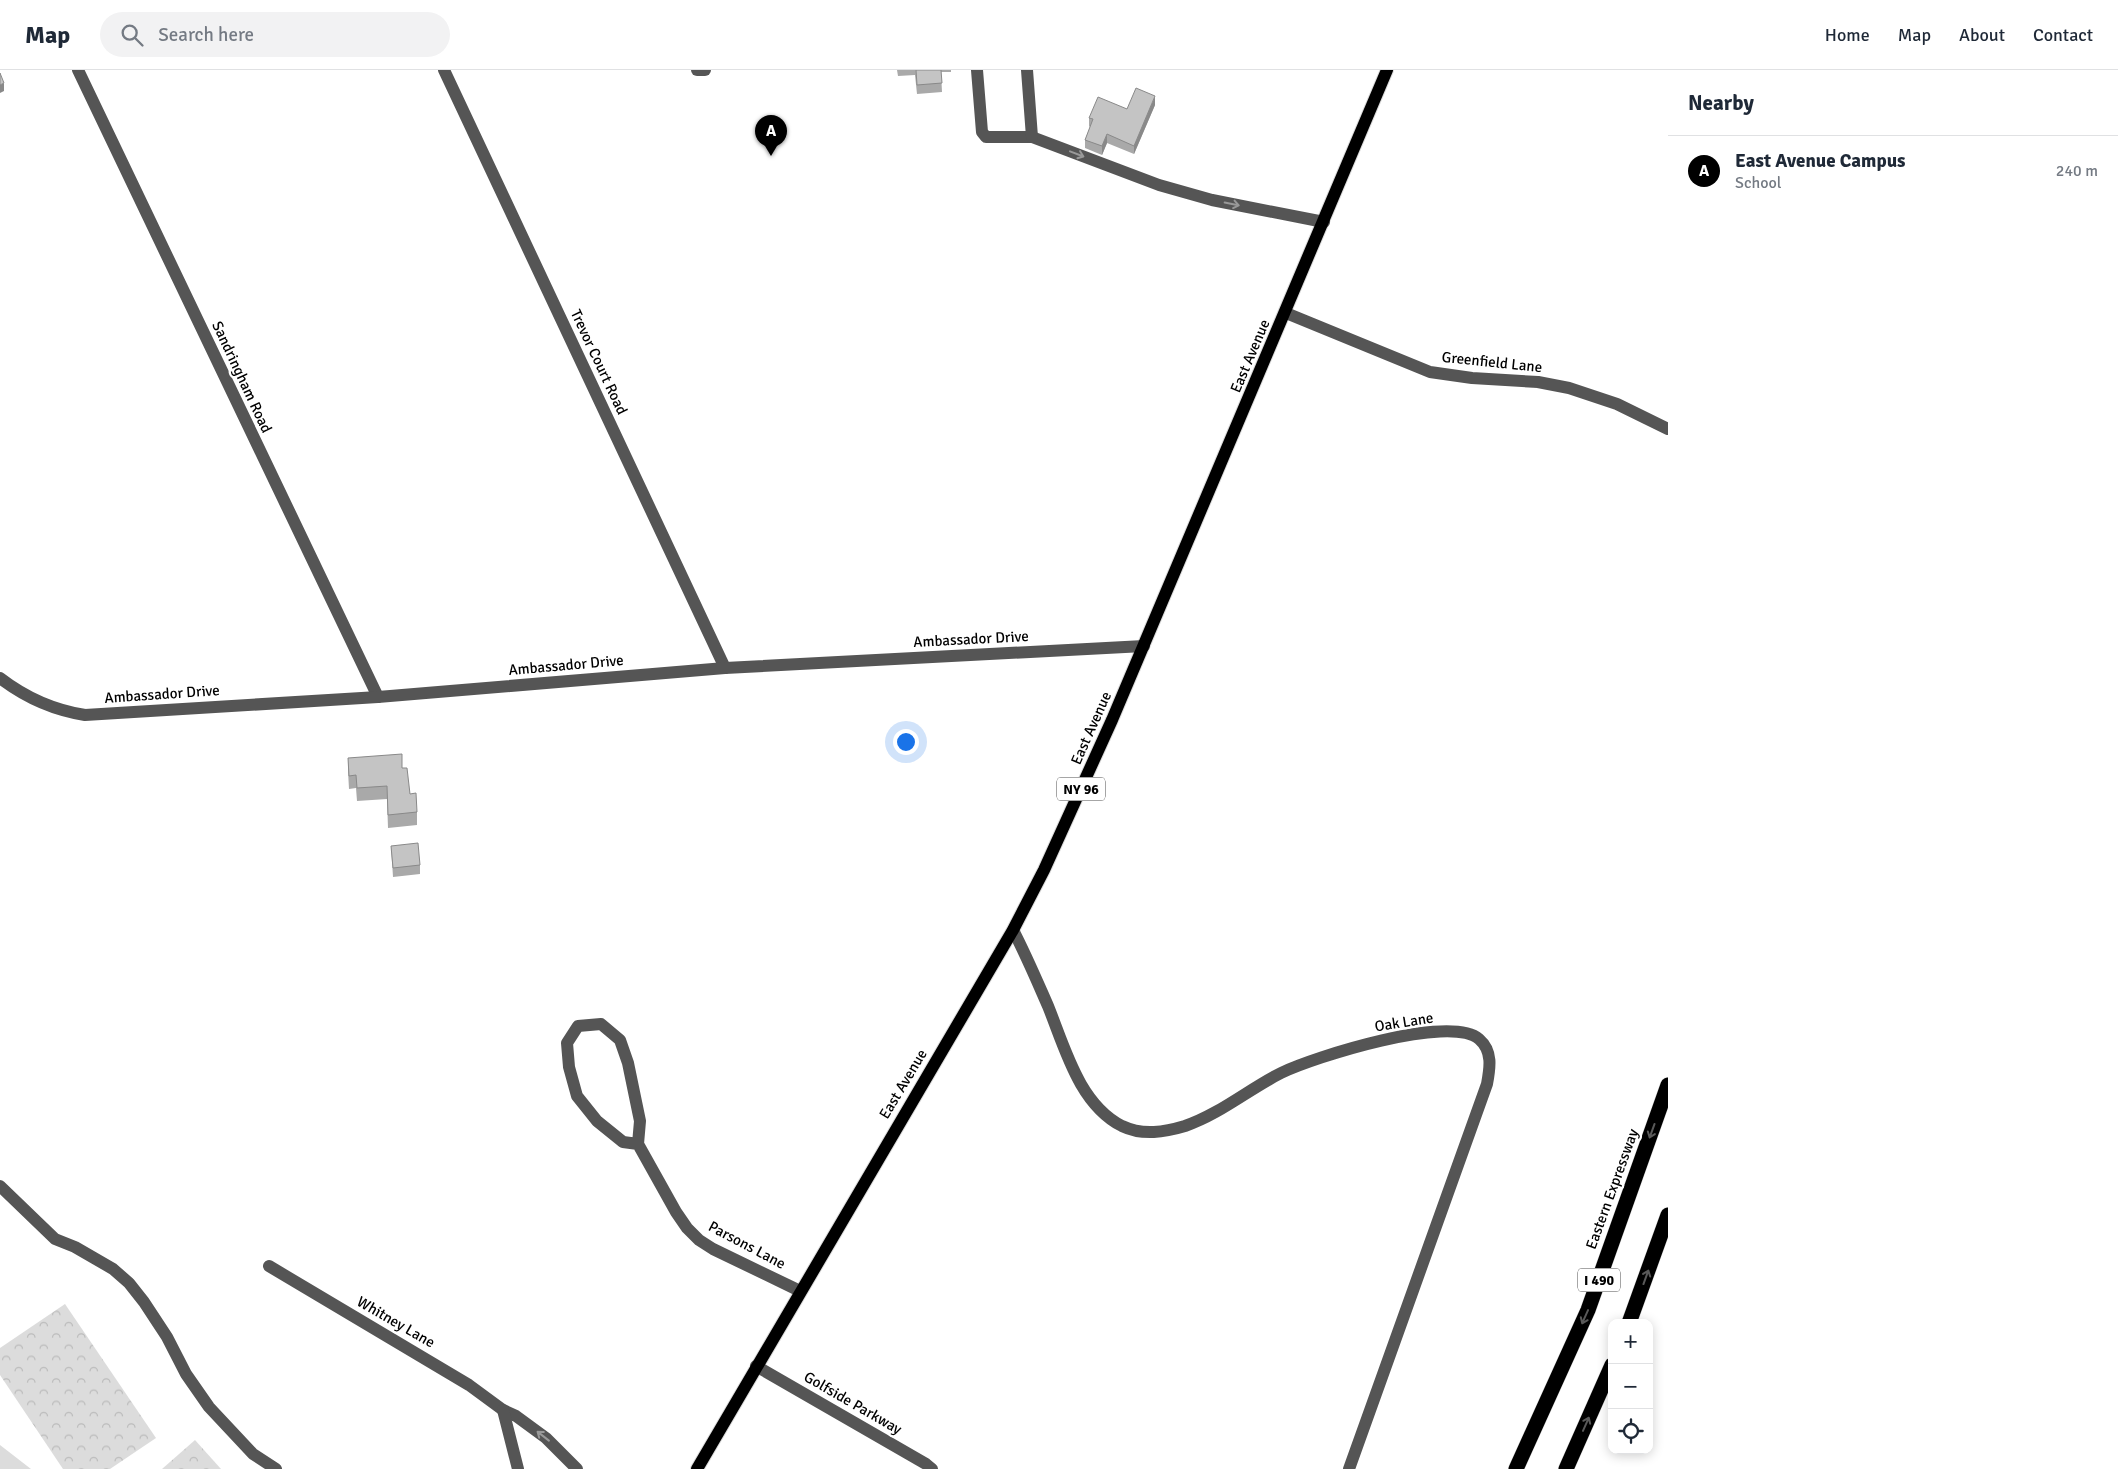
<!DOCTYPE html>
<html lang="en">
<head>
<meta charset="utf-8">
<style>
	body { margin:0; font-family:Signika,sans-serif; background:#f2f2f3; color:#1f2937 }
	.controls { position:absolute; right:15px; bottom:15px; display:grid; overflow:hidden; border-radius:10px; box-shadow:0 2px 12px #0003 }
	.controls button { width:45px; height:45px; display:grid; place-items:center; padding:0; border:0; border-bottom:1px solid #e0e1e3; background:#fff; color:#1f2937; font:25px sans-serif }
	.you { position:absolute; left:905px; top:671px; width:18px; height:18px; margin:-12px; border:4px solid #fff; border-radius:50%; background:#1a73e8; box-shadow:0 0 0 8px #1a73e833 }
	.badge { display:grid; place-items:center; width:32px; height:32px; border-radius:50%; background:#000; color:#fff; font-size:16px; font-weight:700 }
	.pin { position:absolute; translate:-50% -41px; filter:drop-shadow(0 1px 2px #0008) }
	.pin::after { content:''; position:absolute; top:26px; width:18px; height:15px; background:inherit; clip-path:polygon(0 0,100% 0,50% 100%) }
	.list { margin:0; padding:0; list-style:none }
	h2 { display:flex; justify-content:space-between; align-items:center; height:65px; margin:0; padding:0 20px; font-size:21px }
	h2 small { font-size:16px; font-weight:400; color:#747a83 }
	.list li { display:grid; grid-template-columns:32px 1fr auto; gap:15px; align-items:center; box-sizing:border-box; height:70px; padding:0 20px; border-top:1px solid #e0e1e3 }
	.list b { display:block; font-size:19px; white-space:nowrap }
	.list p { margin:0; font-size:16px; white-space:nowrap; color:#747a83 }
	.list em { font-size:16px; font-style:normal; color:#747a83 }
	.icon { flex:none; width:28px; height:28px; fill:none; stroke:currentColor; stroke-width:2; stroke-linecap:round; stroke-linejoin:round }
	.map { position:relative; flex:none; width:1668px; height:1399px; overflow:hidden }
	header { display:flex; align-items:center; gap:30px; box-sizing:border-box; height:70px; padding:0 25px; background:#fff; border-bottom:1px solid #e0e1e3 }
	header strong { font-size:24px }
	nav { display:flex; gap:28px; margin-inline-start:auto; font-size:18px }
	.search { width:350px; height:45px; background:#f2f2f3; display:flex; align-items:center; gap:12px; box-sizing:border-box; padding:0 18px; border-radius:28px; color:#747a83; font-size:19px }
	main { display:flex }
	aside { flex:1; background:#fff }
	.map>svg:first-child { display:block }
	.grass { fill:#dcdcdc }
	.park { fill:url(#park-crowns) }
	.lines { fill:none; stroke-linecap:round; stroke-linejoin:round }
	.major-casing { stroke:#dbdbdb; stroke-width:14 }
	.highway-casing { stroke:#dbdbdb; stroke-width:16 }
	.minor { stroke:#555; stroke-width:12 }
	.major { stroke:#000; stroke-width:12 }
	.highway { stroke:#000; stroke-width:15 }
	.wall { fill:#a9a9a9 }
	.shaded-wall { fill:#898989 }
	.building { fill:#c4c4c4; stroke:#898989 }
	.oneway { stroke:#999 }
	.oneway2 { stroke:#595959 }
	.labels { text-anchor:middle; stroke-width:4.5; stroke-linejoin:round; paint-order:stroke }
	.shield { fill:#fff; stroke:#4c4c4c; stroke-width:1 }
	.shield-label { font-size:14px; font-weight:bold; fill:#000 }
	.street-label { font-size:15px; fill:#000; stroke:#fff }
</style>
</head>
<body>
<header>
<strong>Map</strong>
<div class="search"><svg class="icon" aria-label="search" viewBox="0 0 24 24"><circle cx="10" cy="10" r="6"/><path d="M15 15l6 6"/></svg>Search here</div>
<nav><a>Home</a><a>Map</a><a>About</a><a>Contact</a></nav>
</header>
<main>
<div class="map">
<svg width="1668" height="1399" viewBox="0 0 1668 1399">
	<defs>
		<pattern id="park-crowns" width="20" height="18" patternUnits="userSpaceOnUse" patternTransform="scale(1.25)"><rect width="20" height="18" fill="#dcdcdc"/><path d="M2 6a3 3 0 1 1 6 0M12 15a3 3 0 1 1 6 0" fill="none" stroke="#bbb"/></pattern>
	</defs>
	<rect width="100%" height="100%" fill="#fff"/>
	<polygon class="grass" points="0,1375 31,1399 0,1399"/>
	<g class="park">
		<polygon points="65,1234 156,1368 110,1399 63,1399 0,1305 0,1278"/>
		<polygon points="195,1370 221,1399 162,1399"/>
	</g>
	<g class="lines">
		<g class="major-casing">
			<polyline id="major" points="697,1399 1013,860 1044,800 1112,650 1387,0"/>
		</g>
		<g class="highway-casing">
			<g id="highway">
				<polyline points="1629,1253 1668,1145"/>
				<polyline points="1516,1399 1588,1240 1668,1015"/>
				<polyline points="1566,1399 1612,1295"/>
			</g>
		</g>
		<g class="minor">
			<polyline points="78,0 378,627"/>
			<polyline points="444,0 725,598"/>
			<polyline points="697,0 705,0"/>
			<polyline points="977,0 982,62 986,67 1032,67 1159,115 1212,130 1324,152"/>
			<polyline points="1027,0 1032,67"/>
			<polyline points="1286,243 1430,302 1472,308 1538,312 1569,318 1617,334 1668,359"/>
			<path d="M 0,608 C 26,628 53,640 85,645 L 378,627 L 725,598 L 1144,576"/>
			<path d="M 1013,860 C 1026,885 1037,911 1048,936 C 1065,978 1079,1034 1122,1056 C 1143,1066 1165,1062 1185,1056 C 1220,1044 1249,1019 1281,1003 C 1314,987 1449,944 1479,969 C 1493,981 1490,998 1487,1014 L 1349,1399"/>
			<polyline points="638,1074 623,1072 597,1051 577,1026 569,997 567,973 578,956 601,954 620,970 628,993 640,1051 638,1074 676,1142 687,1158 699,1170 713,1179 800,1221"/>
			<polyline points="0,1116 55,1169 75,1177 113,1199 129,1213 144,1232 167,1267 186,1304 209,1337 253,1384 276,1399"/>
			<polyline points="269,1196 469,1315 503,1340 516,1346 546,1368 577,1399"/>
			<polyline points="756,1296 926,1394 932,1399"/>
			<polyline points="503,1340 518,1399"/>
		</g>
		<use href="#major" class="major"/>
		<use href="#highway" class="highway"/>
	</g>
	<g class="wall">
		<polygon points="897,0 951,0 951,2 941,2 942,22 917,24 915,5 898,6"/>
		<polygon points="1155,35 1134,84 1107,73 1102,85 1085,78 1085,70 1090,57 1089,56 1089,48 1127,39"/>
		<polygon points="348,688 402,698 410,724 417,742 417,755 388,758 387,729 357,731 356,718 349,719 348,701"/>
		<polygon points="391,776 420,795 420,804 393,807"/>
	</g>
	<g class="shaded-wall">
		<polygon points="4,13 4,21 0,23 0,15"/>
		<polygon points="1155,26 1155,35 1134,84 1134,76"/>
		<polygon points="1107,64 1107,73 1102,85 1102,76"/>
	</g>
	<g class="building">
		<polygon points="916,0 941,0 942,13 917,15"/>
		<polygon points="0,3 4,13 0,15"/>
		<polygon points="1136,18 1155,26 1134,76 1107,64 1102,76 1085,70 1093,49 1089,48 1098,27 1127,39"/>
		<polygon points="402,684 402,698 407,698 410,724 416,723 417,742 388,745 387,716 357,718 356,705 349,706 348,688"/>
		<polygon points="418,773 420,795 393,798 391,776"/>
	</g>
	<defs><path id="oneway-shaft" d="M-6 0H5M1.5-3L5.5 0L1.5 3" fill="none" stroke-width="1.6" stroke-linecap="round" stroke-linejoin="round" transform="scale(1.25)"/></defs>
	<g class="oneway">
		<use href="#oneway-shaft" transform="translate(1077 84) rotate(21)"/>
		<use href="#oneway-shaft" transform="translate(1232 134) rotate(11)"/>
		<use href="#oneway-shaft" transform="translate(543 1366) rotate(-142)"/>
	</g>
	<g class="oneway2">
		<use href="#oneway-shaft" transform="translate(1652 1061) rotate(110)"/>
		<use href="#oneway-shaft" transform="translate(1646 1207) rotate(-70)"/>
		<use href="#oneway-shaft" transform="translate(1585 1247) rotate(114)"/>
		<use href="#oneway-shaft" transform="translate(1586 1354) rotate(-66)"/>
	</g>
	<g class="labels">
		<g class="shield">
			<rect x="1057" y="707.5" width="48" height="23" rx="4"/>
			<rect x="1578" y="1198.5" width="42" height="23" rx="4"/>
		</g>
		<g class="shield-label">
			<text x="1081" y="724">NY 96</text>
			<text x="1599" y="1215">I 490</text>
		</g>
		<g class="street-label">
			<text transform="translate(1250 286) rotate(-67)" y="5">East Avenue</text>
			<text transform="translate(599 292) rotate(65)" y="5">Trevor Court Road</text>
			<text transform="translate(1492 292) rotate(6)" y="5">Greenfield Lane</text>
			<text transform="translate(242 307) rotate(65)" y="5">Sandringham Road</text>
			<text transform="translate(971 569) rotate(-3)" y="5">Ambassador Drive</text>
			<text transform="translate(566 595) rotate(-5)" y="5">Ambassador Drive</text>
			<text transform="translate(162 624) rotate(-4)" y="5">Ambassador Drive</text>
			<text transform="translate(1091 658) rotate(-66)" y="5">East Avenue</text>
			<text transform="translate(1404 952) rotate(-9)" y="5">Oak Lane</text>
			<text transform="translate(903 1014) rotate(-59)" y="5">East Avenue</text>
			<text transform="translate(1612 1119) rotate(-70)" y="5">Eastern Expressway</text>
			<text transform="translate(747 1175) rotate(28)" y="5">Parsons Lane</text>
			<text transform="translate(396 1252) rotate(30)" y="5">Whitney Lane</text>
			<text transform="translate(853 1333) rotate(30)" y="5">Golfside Parkway</text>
		</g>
	</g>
</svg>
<div class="controls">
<button>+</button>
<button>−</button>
<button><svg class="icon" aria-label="locate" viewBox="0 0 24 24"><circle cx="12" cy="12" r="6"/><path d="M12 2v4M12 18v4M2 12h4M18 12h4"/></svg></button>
</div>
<div class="you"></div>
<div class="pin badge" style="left:771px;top:86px">A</div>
</div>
<aside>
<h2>Nearby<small></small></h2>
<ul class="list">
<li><span class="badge">A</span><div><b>East Avenue Campus</b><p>School</p></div><em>240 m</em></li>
</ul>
</aside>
</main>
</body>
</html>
